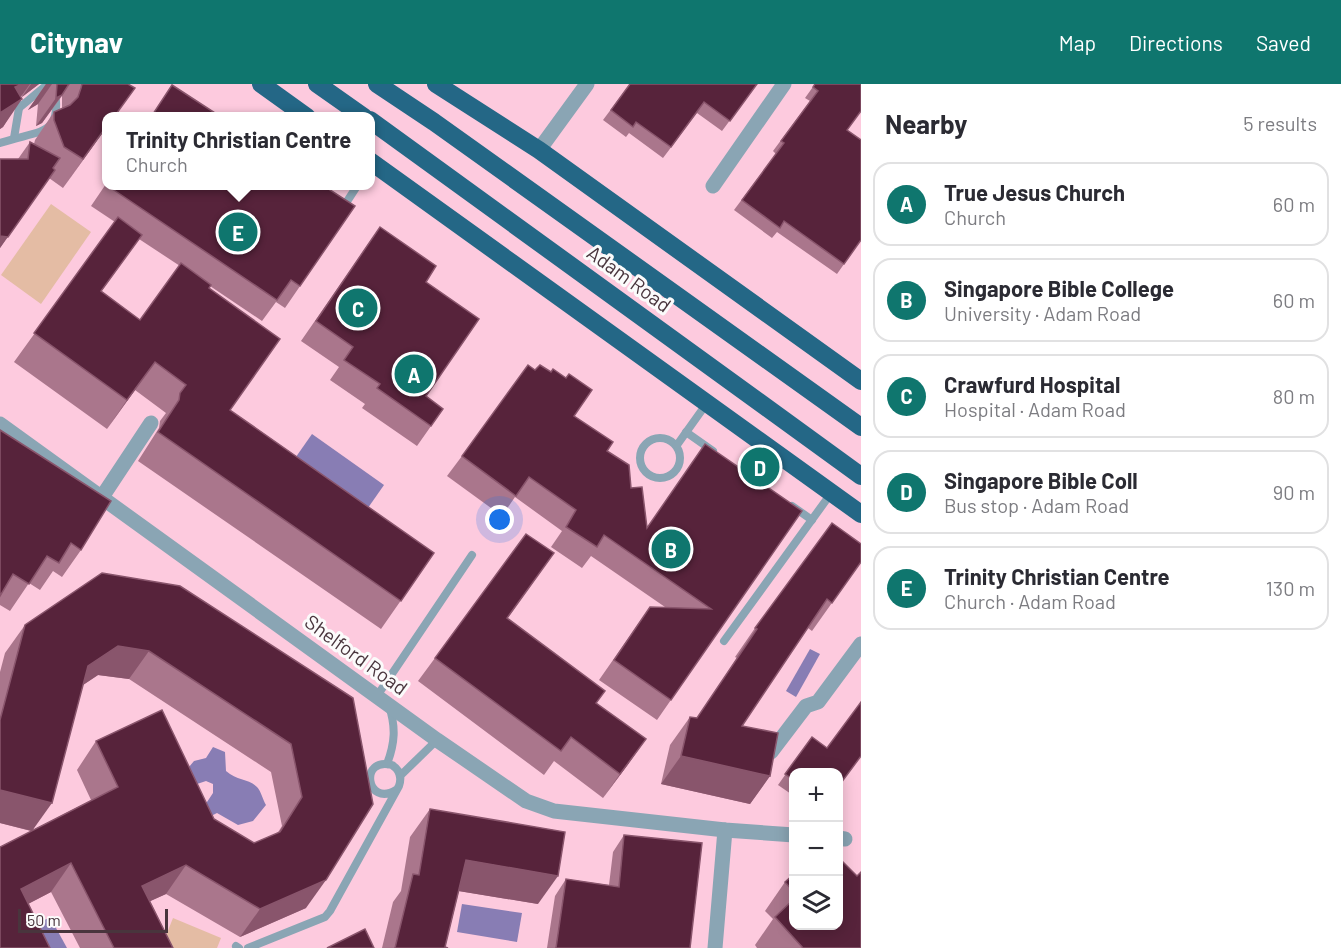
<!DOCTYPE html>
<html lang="en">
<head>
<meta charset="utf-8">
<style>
	body { margin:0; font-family:Barlow,sans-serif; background:#f7f7f7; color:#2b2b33 }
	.controls { position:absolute; right:18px; bottom:18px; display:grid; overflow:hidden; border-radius:12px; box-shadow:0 3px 15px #0003 }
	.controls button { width:54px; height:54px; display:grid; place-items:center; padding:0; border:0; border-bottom:2px solid #e1e1e2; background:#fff; color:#2b2b33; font:30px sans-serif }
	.scale { position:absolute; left:18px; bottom:15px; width:150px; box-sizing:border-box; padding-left:6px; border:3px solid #49353d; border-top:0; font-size:16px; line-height:21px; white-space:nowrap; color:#49353d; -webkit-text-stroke:4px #fbfbfb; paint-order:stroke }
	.you { position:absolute; left:500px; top:436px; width:21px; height:21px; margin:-15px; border:4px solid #fff; border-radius:50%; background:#1a73e8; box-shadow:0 0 0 9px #1a73e833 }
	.badge { display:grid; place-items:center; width:39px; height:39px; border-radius:50%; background:#0f766e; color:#fff; font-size:20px; font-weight:700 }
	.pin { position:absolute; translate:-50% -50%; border:3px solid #fff; box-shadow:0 2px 6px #0006 }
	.popup { position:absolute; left:102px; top:28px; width:273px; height:78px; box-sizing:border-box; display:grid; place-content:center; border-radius:12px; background:#fff; filter:drop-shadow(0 2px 4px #0005); font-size:20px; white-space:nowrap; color:#7c7c81 }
	.popup b { font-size:22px; color:#2b2b33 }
	.popup::after { content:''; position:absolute; left:50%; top:100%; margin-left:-12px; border:12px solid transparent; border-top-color:#fff }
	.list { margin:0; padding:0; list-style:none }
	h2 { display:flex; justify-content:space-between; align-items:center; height:78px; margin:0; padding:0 24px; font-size:26px }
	h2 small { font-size:20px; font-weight:400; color:#7c7c81 }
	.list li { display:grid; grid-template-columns:39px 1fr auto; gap:18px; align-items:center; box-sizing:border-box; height:84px; margin:0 12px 12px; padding:0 12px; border:2px solid #e1e1e2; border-radius:18px }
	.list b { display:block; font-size:22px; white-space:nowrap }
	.list p { margin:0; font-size:20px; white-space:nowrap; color:#7c7c81 }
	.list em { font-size:20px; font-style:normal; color:#7c7c81 }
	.icon { flex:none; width:33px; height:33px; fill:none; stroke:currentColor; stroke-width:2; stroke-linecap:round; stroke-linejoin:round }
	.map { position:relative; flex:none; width:861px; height:864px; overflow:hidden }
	header { display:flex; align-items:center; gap:36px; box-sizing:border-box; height:84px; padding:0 30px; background:#0f766e; color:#fff }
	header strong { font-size:28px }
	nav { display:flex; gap:33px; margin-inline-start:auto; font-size:21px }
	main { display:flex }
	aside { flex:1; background:#fff }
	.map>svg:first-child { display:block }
	.green { fill:#e4bca4 }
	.water { fill:#887db4 }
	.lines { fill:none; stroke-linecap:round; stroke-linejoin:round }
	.lane { stroke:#8aa5b4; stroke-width:8 }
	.street { stroke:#8aa5b4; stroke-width:15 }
	.highway { stroke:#246786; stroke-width:18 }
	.wall { fill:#aa768c; fill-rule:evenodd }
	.shaded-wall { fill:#89556c }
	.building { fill:#57233b; stroke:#89556c; stroke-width:1.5 }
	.labels { text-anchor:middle; stroke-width:6; stroke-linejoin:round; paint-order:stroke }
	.street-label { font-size:20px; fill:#49353d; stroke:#fbfbfb }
</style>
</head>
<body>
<header>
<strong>Citynav</strong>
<nav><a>Map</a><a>Directions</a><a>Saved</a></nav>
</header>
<main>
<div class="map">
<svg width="861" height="864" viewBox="0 0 861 864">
	<rect width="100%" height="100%" fill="#fdcade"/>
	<g class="green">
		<polygon points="51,120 91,148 41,220 1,191"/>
		<polygon points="173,834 221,854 217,864 161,864"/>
	</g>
	<g class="water">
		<polygon points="312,350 384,401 363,431 291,380"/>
		<polygon points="810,565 820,570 796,613 786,607"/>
		<path d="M 213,663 L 225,668 L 226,687 C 237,697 248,694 257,703 C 261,707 263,716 266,721 L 253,737 L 238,741 L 217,729 L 213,731 L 208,730 L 205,721 L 213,709 L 213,700 L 206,697 L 197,700 L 189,683 L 194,677 L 206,674 Z"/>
		<polygon points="462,820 522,829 517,858 457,848"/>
		<polygon points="50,833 67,864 29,864 21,849"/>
	</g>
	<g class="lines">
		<g class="lane">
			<polyline points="19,24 48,0"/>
			<polyline points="14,54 19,24 15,13 17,0"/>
			<path d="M 0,59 C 41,45 64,54 54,0"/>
			<polyline points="338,121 346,119 357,102"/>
			<polyline points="686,348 713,367"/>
			<circle cx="660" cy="374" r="20"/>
			<polyline points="677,361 707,319"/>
			<polyline points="792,422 812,436"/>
			<polyline points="724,557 832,408"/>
			<polyline points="377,612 472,471"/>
			<path d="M 387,680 C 395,659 396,643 389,622"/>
			<polyline points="400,692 437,656"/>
			<polyline points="236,862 239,864"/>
			<path d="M 248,864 L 325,833 L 330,827 L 399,702 C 402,693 400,686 392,681 C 359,672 366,724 396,706"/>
		</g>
		<g class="street">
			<polyline points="539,66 587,0"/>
			<polyline points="713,102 784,0"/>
			<polyline points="0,340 437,656 526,717 554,727 725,746 794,751"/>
			<polyline points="102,413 151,339"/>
			<polyline points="771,668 806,622 818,618 861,560"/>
			<polyline points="838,754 845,755"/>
			<polyline points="715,864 725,746"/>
		</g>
		<g class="highway">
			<polyline points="261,0 307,33"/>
			<polyline points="317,0 364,33"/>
			<polyline points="377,0 434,38 861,343"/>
			<polyline points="436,0 539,66 861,297"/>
			<polyline points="370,36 861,392"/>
			<polyline points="370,77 861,430"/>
		</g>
	</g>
	<g class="wall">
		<polygon points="0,0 39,0 22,13 22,11 3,43 0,45"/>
		<polygon points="46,0 128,0 106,33 106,44 63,104 49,94 0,164 0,75 18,75 30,58 34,60 35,56 54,28 62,24 62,12 42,39 36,42 38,20 28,26"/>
		<polygon points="630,0 757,0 722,47 697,29 663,74 629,49 626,53 603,36"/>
		<polygon points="815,0 847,46 861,156 837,190 777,148 772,154 734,126 776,70 773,67 810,17 805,14"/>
		<path d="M 106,100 L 106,102 L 324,102 L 355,122 L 285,224 L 276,218 L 262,237 L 210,202 L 209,204 L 230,326 L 434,469 L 381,545 L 138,377 L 159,344 L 160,337 L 166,329 L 135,306 L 107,345 L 14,278 L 115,138 L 91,122 ZM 139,155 L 180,182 L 140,236 L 101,208 Z"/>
		<polygon points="380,143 426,198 426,312 443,325 417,362 362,324 365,320 330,296 339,283 301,257"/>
		<polygon points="535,286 574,332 607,367 631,404 647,444 802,427 657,636 599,596 650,523 665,523 591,472 582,484 551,463 562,447 515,413 502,432 447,392 462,372"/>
		<polygon points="0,346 81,466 62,493 53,487 40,506 29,499 10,527 0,521"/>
		<polygon points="554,469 507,535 597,619 629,679 603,714 554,677 544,691 418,597 435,574"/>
		<polygon points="861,478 812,547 808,544 742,642 770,692 750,720 661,700 670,661 690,633 697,634 737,574 735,573 755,544"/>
		<path d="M 102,489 L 353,614 L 306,824 L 240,853 L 166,810 L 150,817 L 173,864 L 80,864 L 51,808 L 28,820 L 0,864 L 31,747 L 0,739 L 0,588 L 5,569 L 25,541 ZM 98,591 L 129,595 L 271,688 L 282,742 L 277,750 L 254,759 L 214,735 L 96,657 L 77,686 L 91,716 L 33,746 L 83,601 Z"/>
		<polygon points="812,653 838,688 794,688 794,712 778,701"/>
		<polygon points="430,725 538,820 459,807 445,863 448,864 382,864 393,818 401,807 410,753"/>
		<polygon points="624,751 690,864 547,864 555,812 566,795 609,801 613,768"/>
		<polygon points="794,790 794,842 857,792 861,864 757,864 755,861 773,835 765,827 785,798"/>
	</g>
	<g class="shaded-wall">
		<polygon points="22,0 30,0 17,18 22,15 3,43 0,45 0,29 15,3"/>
		<polygon points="31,0 39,0 22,13"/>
		<polygon points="46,0 52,0 38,20 28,26"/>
		<polygon points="62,11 42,39 36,42 56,14"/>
		<polygon points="106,43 106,44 63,104"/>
		<polygon points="55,86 0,164 0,152"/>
		<polygon points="155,278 135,306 107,345 127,316"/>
		<polygon points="118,562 149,567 129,595 98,591 68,611 88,582"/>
		<polygon points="646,655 629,679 603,714 620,690"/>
		<polygon points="681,672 770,692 750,720 661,700"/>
		<polygon points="0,706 52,719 32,747 0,739"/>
		<polygon points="466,776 558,792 538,820 446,805"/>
		<polygon points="71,779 51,808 1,834 21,805"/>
		<polygon points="186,781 166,810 122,830 142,802"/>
		<polygon points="326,796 306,824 240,853 260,825"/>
	</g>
	<g class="building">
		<polygon points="0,0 22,0 15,3 22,15 0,29"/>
		<polygon points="57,0 69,0 62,11 56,14"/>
		<polygon points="82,0 128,0 135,4 114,33 106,33 106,43 83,75 64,63 54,36 54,28 70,21 78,13 81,4"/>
		<polygon points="630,0 757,0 730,37 704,18 671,63 636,38 633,43 611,26"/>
		<polygon points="815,0 861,0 861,27 847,46 861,56 861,156 844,180 784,137 780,144 742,116 784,59 781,57 818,7 813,3"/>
		<polygon points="172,1 218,31 219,30 223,33 151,33"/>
		<polygon points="30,58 60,74 53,84 55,86 8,153 0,152 0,75 28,75"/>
		<polygon points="108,102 324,102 355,122 300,202 291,196 277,216"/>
		<polygon points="118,133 142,151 101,207 140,236 181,179 211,201 209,204 280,255 230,326 434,469 401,517 158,348 179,316 180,309 186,301 155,278 127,316 34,249"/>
		<polygon points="380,143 436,182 426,198 479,235 426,312 443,325 431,342 377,304 380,300 344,276 353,263 316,237"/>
		<polygon points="528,281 535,286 540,281 551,288 553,285 566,294 569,290 592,306 574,332 613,358 607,367 629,381 631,404 642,403 647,444 705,360 802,427 671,616 614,576 650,523 711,525 604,451 597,463 566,443 576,426 529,393 516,412 462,372"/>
		<polygon points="0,346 111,417 81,466 71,459 59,479 47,472 29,500 13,490 0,512"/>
		<polygon points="832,439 861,460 861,478 832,519 827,515 742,642 778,649 770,692 681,672 690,633 697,634 757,545 755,544"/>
		<polygon points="526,450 554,469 507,534 605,607 596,619 646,655 620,690 571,653 561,667 435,574"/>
		<polygon points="102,489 180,502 353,614 373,720 326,796 260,825 186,781 142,802 173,864 114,864 71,779 21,805 50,864 0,864 0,763 118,703 96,657 162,626 214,735 254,759 280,748 302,713 291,660 149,567 118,562 88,582 52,719 0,706 0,636 25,541"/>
		<polygon points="861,618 861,672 838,703 838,688 794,688 794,696 785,690 812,653 827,664"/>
		<polygon points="430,725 565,748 558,792 466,776 445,863 448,864 395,864 413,790 419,791"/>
		<polygon points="624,751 702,759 690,864 556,864 566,795 619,803"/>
		<polygon points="838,773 857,792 861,788 861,864 803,864 775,833 794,815 794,842 838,842"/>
		<polygon points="794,790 794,808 785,798"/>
		<polygon points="365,845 374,864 327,864"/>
	</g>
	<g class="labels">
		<g class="street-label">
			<text transform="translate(629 195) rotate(36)" y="7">Adam Road</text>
			<text transform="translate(356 571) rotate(36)" y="7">Shelford Road</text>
		</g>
	</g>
</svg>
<div class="controls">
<button>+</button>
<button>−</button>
<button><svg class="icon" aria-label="layers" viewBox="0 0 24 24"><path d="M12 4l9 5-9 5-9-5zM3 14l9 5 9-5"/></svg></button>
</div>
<div class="scale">50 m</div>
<div class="you"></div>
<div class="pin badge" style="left:414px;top:290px">A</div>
<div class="pin badge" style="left:671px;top:465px">B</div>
<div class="pin badge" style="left:358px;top:224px">C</div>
<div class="pin badge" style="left:760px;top:383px">D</div>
<div class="pin badge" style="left:238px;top:148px">E</div>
<div class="popup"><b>Trinity Christian Centre</b>Church</div>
</div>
<aside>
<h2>Nearby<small>5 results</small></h2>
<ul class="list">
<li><span class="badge">A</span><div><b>True Jesus Church</b><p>Church</p></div><em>60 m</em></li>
<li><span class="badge">B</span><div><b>Singapore Bible College</b><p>University · Adam Road</p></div><em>60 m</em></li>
<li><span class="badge">C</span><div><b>Crawfurd Hospital</b><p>Hospital · Adam Road</p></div><em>80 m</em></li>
<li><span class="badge">D</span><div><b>Singapore Bible Coll</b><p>Bus stop · Adam Road</p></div><em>90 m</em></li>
<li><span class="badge">E</span><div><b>Trinity Christian Centre</b><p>Church · Adam Road</p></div><em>130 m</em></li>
</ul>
</aside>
</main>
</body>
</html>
